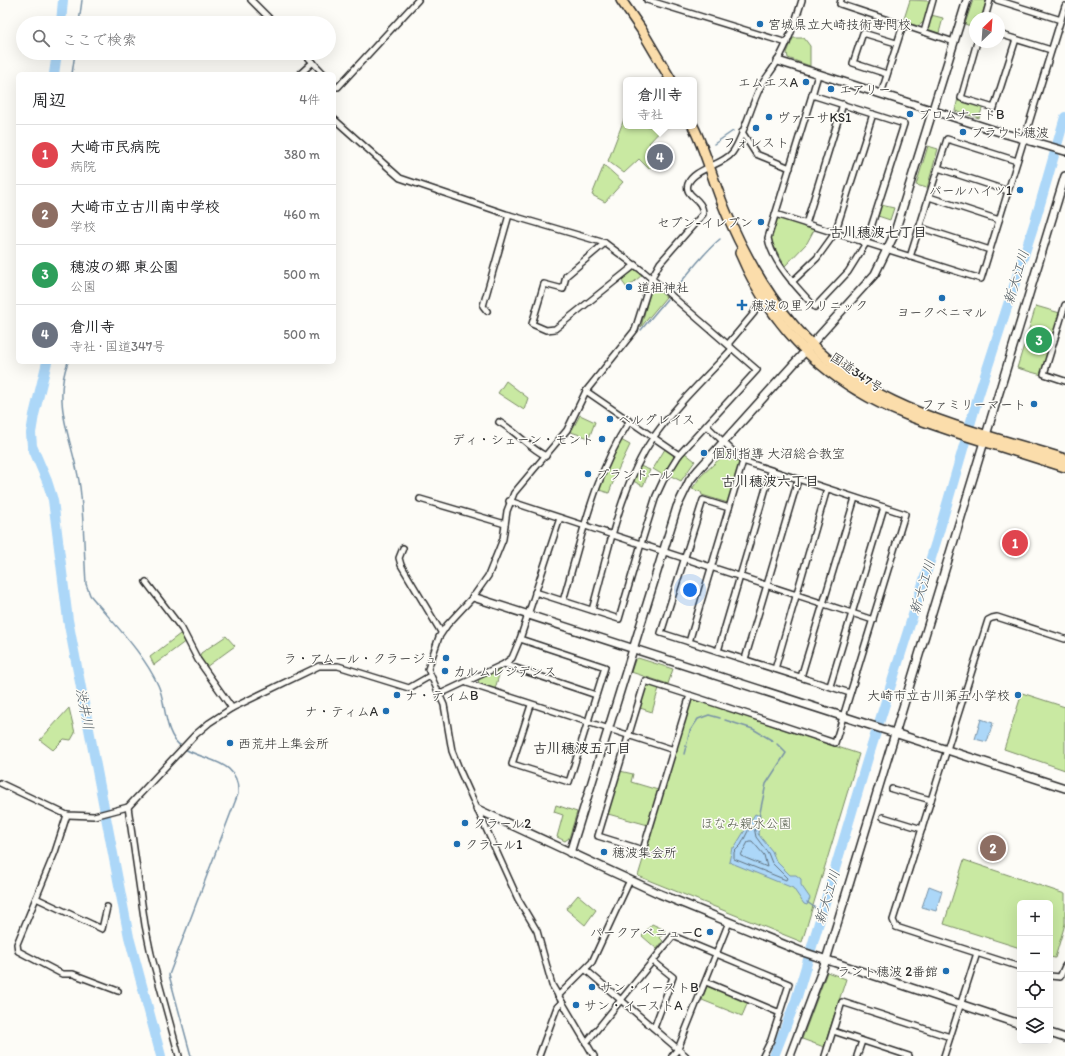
<!DOCTYPE html>
<html lang="ja">
<head>
<meta charset="utf-8">
<style>
	body { margin:0; font-family:Itim,"Klee One",sans-serif; background:#f6f6f6; color:#202124 }
	.controls { position:absolute; right:12px; bottom:12px; display:grid; overflow:hidden; border-radius:6px; box-shadow:0 4px 16px #0002 }
	.controls button { width:36px; height:36px; display:grid; place-items:center; padding:0; border:0; border-bottom:1px solid #e0e0e0; background:#fff; color:#202124; font:20px sans-serif }
	.compass { position:absolute; left:969px; top:12px; width:36px; height:36px; border-radius:50%; background:#fff; box-shadow:0 4px 16px #0002; rotate:25deg }
	.you { position:absolute; left:690px; top:590px; width:14px; height:14px; margin:-10px; border:3px solid #fff; border-radius:50%; background:#1a73e8; box-shadow:0 0 0 6px #1a73e833 }
	.badge { display:grid; place-items:center; width:26px; height:26px; border-radius:50%; background:#1f6fb2; color:#fff; font-size:13px; font-weight:700 }
	.pin { position:absolute; translate:-50% -50%; border:2px solid #fff; box-shadow:0 1px 4px #0006 }
	.popup { position:absolute; left:623px; top:77px; width:74px; height:52px; box-sizing:border-box; display:grid; place-content:center; border-radius:6px; background:#fff; filter:drop-shadow(0 1px 3px #0005); font-size:13px; white-space:nowrap; color:#757577 }
	.popup b { font-size:15px; color:#202124 }
	.popup::after { content:''; position:absolute; left:50%; top:100%; margin-left:-8px; border:8px solid transparent; border-top-color:#fff }
	.list { margin:0; padding:0; list-style:none }
	h2 { display:flex; justify-content:space-between; align-items:center; height:52px; margin:0; padding:0 16px; font-size:17px }
	h2 small { font-size:13px; font-weight:400; color:#757577 }
	.list li { display:grid; grid-template-columns:26px 1fr auto; gap:12px; align-items:center; box-sizing:border-box; height:60px; padding:0 16px; border-top:1px solid #e0e0e0 }
	.list b { display:block; font-size:15px; white-space:nowrap }
	.list p { margin:0; font-size:13px; white-space:nowrap; color:#757577 }
	.list em { font-size:13px; font-style:normal; color:#757577 }
	.icon { flex:none; width:22px; height:22px; fill:none; stroke:currentColor; stroke-width:2; stroke-linecap:round; stroke-linejoin:round }
	.map { position:relative; flex:none; width:1065px; height:1056px; overflow:hidden }
	.search { position:absolute; background:#fff; box-shadow:0 4px 16px #0002; left:16px; top:16px; width:320px; height:44px; display:flex; align-items:center; gap:10px; box-sizing:border-box; padding:0 14px; border-radius:22px; color:#757577; font-size:15px }
	.panel { position:absolute; background:#fff; box-shadow:0 4px 16px #0002; left:16px; top:72px; width:320px; height:292px; border-radius:6px }
	.map>svg:first-child { display:block }
	.green { fill:#c9e9a2; stroke:#7a8a66 }
	.water { fill:#acd7f8; stroke:#7892a6 }
	.lines { fill:none; stroke-linecap:round; stroke-linejoin:round }
	.shore { stroke:#5f707d; stroke-width:1 }
	.stream { stroke:#7892a6; stroke-width:1.5 }
	.river { stroke:#acd7f8; stroke-width:10 }
	.street-casing { stroke:#2b2b2b; stroke-width:8 }
	.secondary-casing { stroke:#2b2b2b; stroke-width:10 }
	.highway-casing { stroke:#2b2b2b; stroke-width:12 }
	.street { stroke:#fdfcf7; stroke-width:5 }
	.secondary { stroke:#fdfcf7; stroke-width:7 }
	.highway { stroke:#fbddab; stroke-width:9 }
	.poi-dot { fill:#1f6fb2; stroke:#fdfcf7; stroke-width:1.5 }
	.labels { text-anchor:middle; stroke-width:3; stroke-linejoin:round; paint-order:stroke }
	.poi-label { font-size:13px; fill:#2b2b2b; stroke:#fdfcf7; text-anchor:start }
	.street-label { font-size:13px; fill:#2b2b2b; stroke:#fdfcf7 }
	.park-label { font-size:13px; fill:#525a49; stroke:#fdfcf7 }
	.neighbourhood-label { font-size:14px; font-weight:bold; fill:#2b2b2b; stroke:#fdfcf7 }
	.water-label { font-size:14px; font-style:italic; fill:#4b565e; stroke:#fdfcf7 }
</style>
</head>
<body>
<div class="map">
<svg width="1065" height="1056" viewBox="0 0 1065 1056">
	<rect width="100%" height="100%" fill="#fdfcf7"/>
	<filter id="ink" filterUnits="userSpaceOnUse"><feTurbulence type="fractalNoise" baseFrequency=".025" numOctaves="2"/><feDisplacementMap in="SourceGraphic" scale="8" xChannelSelector="R" yChannelSelector="G"/><feConvolveMatrix kernelMatrix="1 2 1 2 8 2 1 2 1" color-interpolation-filters="sRGB"/></filter>
	<g filter="url(#ink)">
		<g class="green">
			<polygon points="910,0 930,1 924,22 918,26 903,22"/>
			<polygon points="973,0 985,0 986,2 981,18 975,18 975,28 965,24"/>
			<polygon points="931,15 943,18 939,33 930,30 928,26"/>
			<polygon points="793,38 804,38 810,46 810,66 788,58 787,53"/>
			<polygon points="958,98 983,106 979,118 955,111"/>
			<polygon points="626,114 626,126 660,126 663,128 649,143 662,156 649,169 639,159 624,173 608,161"/>
			<polygon points="928,146 938,149 927,188 916,185"/>
			<polygon points="604,165 623,182 605,202 592,195"/>
			<polygon points="881,205 894,208 890,220 878,216"/>
			<polygon points="779,217 815,228 807,243 785,266 770,239 774,219"/>
			<polygon points="636,269 642,275 627,288 621,280"/>
			<polygon points="651,287 654,287 666,297 641,327"/>
			<polygon points="1036,306 1060,313 1042,375 1017,368"/>
			<polygon points="506,381 528,398 524,410 498,393"/>
			<polygon points="580,415 595,422 589,438 571,432"/>
			<polygon points="621,440 630,445 617,472 609,493 599,490 606,468"/>
			<polygon points="665,449 673,454 674,459 663,475 653,469"/>
			<polygon points="727,452 740,464 728,503 702,495 701,492 692,489 701,476"/>
			<polygon points="685,453 695,461 681,481 669,475"/>
			<polygon points="640,466 650,470 643,486 633,481"/>
			<polygon points="180,634 184,636 186,641 154,665 150,657"/>
			<polygon points="226,636 235,646 206,667 199,658 201,653"/>
			<polygon points="638,658 673,669 668,684 631,672 635,660"/>
			<polygon points="501,668 495,689 479,684 478,679"/>
			<polygon points="650,685 659,688 652,712 640,708 646,687"/>
			<polygon points="1022,693 1065,707 1065,770 1004,749"/>
			<polygon points="692,699 859,754 802,942 638,876"/>
			<polygon points="69,708 75,733 71,740 64,739 53,750 40,740"/>
			<polygon points="620,771 633,774 631,782 658,790 648,825 608,814"/>
			<polygon points="556,805 577,812 569,838 565,841 557,837 563,815 554,812"/>
			<polygon points="964,860 1065,894 1065,924 1055,958 1050,957 1050,903 1020,903 1020,948 944,924"/>
			<polygon points="578,895 596,910 585,925 566,909"/>
			<polygon points="652,924 665,930 660,938 663,941 657,949 642,936"/>
			<polygon points="827,972 846,979 824,1047 802,1039"/>
			<polygon points="707,986 748,1002 742,1016 702,1000"/>
		</g>
		<g class="water">
			<polygon points="981,719 993,723 987,742 975,739"/>
			<polygon points="755,814 760,816 758,834 772,851 776,861 790,875 796,875 801,879 801,885 810,898 807,905 804,904 793,888 729,862 732,848 734,848"/>
			<polygon points="929,886 942,891 936,911 922,907"/>
		</g>
		<g class="lines">
			<g class="shore">
				<polygon points="754,827 756,837 768,853 772,863 787,878 786,880 734,859 734,852 741,845 749,829"/>
				<polygon points="749,841 752,841 764,855 767,867 741,856"/>
			</g>
			<g class="stream">
				<polyline points="79,23 82,0"/>
				<polyline points="72,74 75,53"/>
				<polyline points="714,144 733,131"/>
				<path d="M 673,291 C 689,274 702,254 720,239"/>
				<polyline points="641,330 667,299"/>
				<path d="M 68,362 C 51,406 74,443 80,487 C 84,519 84,552 86,584 L 90,595 C 113,623 143,652 158,685 C 167,704 163,734 182,747"/>
				<polyline points="725,720 753,729 773,741"/>
				<path d="M 185,749 C 207,762 240,760 238,794 L 169,975 L 191,1056"/>
				<polyline points="684,754 690,731 698,719 709,715 720,718"/>
				<polyline points="759,817 766,784 786,753 777,744"/>
				<polyline points="807,902 821,912"/>
			</g>
			<g class="river">
				<polyline points="61,23 63,0"/>
				<polyline points="54,74 57,53"/>
				<polyline points="47,362 34,415 31,433 32,446 47,481 53,500 68,620 129,937 161,1056"/>
				<polyline points="774,1056 796,1000 867,761 936,542 978,397 1036,218 1065,117"/>
			</g>
			<g class="street-casing">
				<g id="street">
					<polyline points="251,0 274,23"/>
					<polyline points="647,0 787,43"/>
					<polyline points="841,0 840,4 954,42"/>
					<polyline points="997,0 1061,20"/>
					<polyline points="985,18 990,0"/>
					<polyline points="924,32 933,0"/>
					<polyline points="999,34 1051,50"/>
					<polyline points="977,42 961,98 994,108 1016,39"/>
					<polyline points="304,53 324,74"/>
					<polyline points="300,74 313,62"/>
					<polyline points="887,74 853,63 863,33 896,43"/>
					<polyline points="336,87 338,87 418,0"/>
					<polyline points="881,94 903,25"/>
					<path d="M 812,95 L 904,124 L 866,243 L 848,272 L 815,307 C 798,289 772,262 768,238 Z"/>
					<polyline points="812,95 818,75"/>
					<polyline points="334,119 400,178 506,214 605,243 644,272 757,370 679,455 663,481 656,496 641,544 619,619 535,592"/>
					<polyline points="742,132 756,154 790,168"/>
					<polyline points="938,168 1008,191"/>
					<polyline points="929,197 999,220"/>
					<polyline points="775,214 981,279 1065,6"/>
					<polyline points="806,224 843,104"/>
					<polyline points="919,227 990,250"/>
					<polyline points="605,243 566,276 563,289 544,284 532,324 546,330 555,329 635,265"/>
					<polyline points="910,257 947,139 1017,161"/>
					<polyline points="792,282 817,258 835,233 873,114"/>
					<polyline points="1065,305 1044,374 1065,381"/>
					<polyline points="487,311 483,306 509,215"/>
					<polyline points="728,344 754,313 756,308 765,300"/>
					<polyline points="586,391 679,455"/>
					<path d="M 499,422 C 516,431 529,448 546,456"/>
					<polyline points="420,499 505,524"/>
					<polyline points="509,501 873,620"/>
					<polyline points="729,508 703,500 661,633 850,693"/>
					<polyline points="403,548 399,558 401,565 441,632"/>
					<polyline points="146,582 182,629 198,660 232,708"/>
					<path d="M 563,601 C 581,540 594,475 629,422"/>
					<path d="M 592,610 C 608,554 620,486 653,438 C 675,406 706,377 732,349"/>
					<polyline points="520,639 605,667 569,782 512,764 531,705"/>
					<polyline points="689,642 743,461"/>
					<polyline points="718,651 771,471"/>
					<polyline points="745,659 798,480"/>
					<polyline points="504,664 596,695"/>
					<polyline points="775,669 827,489"/>
					<polyline points="801,677 855,498"/>
					<polyline points="467,683 674,750"/>
					<polyline points="830,686 884,507"/>
					<polyline points="440,694 504,664 512,658 520,639 560,518"/>
					<path d="M 690,695 L 643,850 L 598,836 L 645,681 C 709,701 772,722 835,743 L 905,514 L 743,461 L 707,426"/>
					<polyline points="0,783 67,815 94,816 128,807 195,735 209,723 232,708 319,666 338,666 409,688 430,676"/>
					<polyline points="892,789 931,800"/>
					<polyline points="128,807 145,925 151,954 179,1056"/>
					<polyline points="67,815 55,852 17,944 18,951 62,974 73,974 118,991"/>
					<polyline points="883,817 922,829"/>
					<polyline points="36,898 102,929 107,907"/>
					<polyline points="653,961 673,977 654,1028"/>
					<polyline points="1020,967 896,927 893,920 988,620 992,618 997,617 1065,639"/>
					<polyline points="586,970 686,1056"/>
					<polyline points="1050,976 1060,977 1065,966"/>
					<polyline points="706,982 780,1013"/>
					<polyline points="558,996 592,962 630,880"/>
					<polyline points="833,1031 909,1056"/>
					<polyline points="586,1043 673,936 789,984 771,1040 763,1056"/>
					<polyline points="539,1056 557,1007 562,1002"/>
					<path d="M 594,1056 L 552,985 L 537,931 L 518,899 L 460,771 L 452,751 L 444,705 L 428,669 L 439,637 L 447,625 L 473,597 L 488,576 L 503,539 L 507,511 L 514,493 L 567,430 L 586,391 L 635,330 L 651,279 L 660,263 L 703,214 C 703,197 684,197 688,184 C 693,169 723,165 732,153 C 743,139 751,105 760,88 C 765,78 773,70 778,60 C 789,41 796,20 802,0"/>
					<polyline points="672,1056 678,1049 729,922"/>
					<polyline points="825,1056 842,1002 950,1037"/>
					<polyline points="857,1056 862,1041"/>
					<polyline points="944,1056 977,953"/>
				</g>
			</g>
			<g class="secondary-casing">
				<g id="secondary">
					<polyline points="778,61 1006,134 1065,151"/>
					<polyline points="473,597 1065,788"/>
					<polyline points="477,809 660,894 800,951 1020,1024"/>
					<polyline points="570,853 677,507 690,480 699,469 875,274 894,235 967,0"/>
					<polyline points="1050,1033 1065,1038"/>
					<polyline points="790,1056 826,960 1065,176"/>
				</g>
			</g>
			<g class="highway-casing">
				<g id="highway">
					<polyline points="621,0 641,29 671,80"/>
					<path d="M 693,126 C 708,156 715,189 729,219 C 764,298 813,364 893,401 C 947,427 1008,441 1065,459"/>
					<path d="M 740,253 C 764,310 804,359 858,391 C 890,411 928,423 964,435 C 998,446 1031,456 1065,467"/>
				</g>
			</g>
			<use href="#street" class="street"/>
			<use href="#secondary" class="secondary"/>
			<use href="#highway" class="highway"/>
		</g>
	</g>
	<g class="poi-dot">
		<circle cx="760" cy="24" r="4"/>
		<circle cx="806" cy="82" r="4"/>
		<circle cx="831" cy="89" r="4"/>
		<circle cx="910" cy="114" r="4"/>
		<circle cx="769" cy="117" r="4"/>
		<circle cx="756" cy="128" r="4"/>
		<circle cx="963" cy="132" r="4"/>
		<circle cx="1020" cy="190" r="4"/>
		<circle cx="761" cy="222" r="4"/>
		<circle cx="629" cy="287" r="4"/>
		<circle cx="942" cy="298" r="4"/>
		<path d="M740 299h4v4h4v4h-4v4h-4v-4h-4v-4h4z"/>
		<circle cx="1034" cy="404" r="4"/>
		<circle cx="610" cy="419" r="4"/>
		<circle cx="602" cy="439" r="4"/>
		<circle cx="704" cy="453" r="4"/>
		<circle cx="588" cy="474" r="4"/>
		<circle cx="446" cy="658" r="4"/>
		<circle cx="445" cy="671" r="4"/>
		<circle cx="397" cy="695" r="4"/>
		<circle cx="1018" cy="695" r="4"/>
		<circle cx="386" cy="711" r="4"/>
		<circle cx="230" cy="743" r="4"/>
		<circle cx="465" cy="823" r="4"/>
		<circle cx="457" cy="844" r="4"/>
		<circle cx="604" cy="852" r="4"/>
		<circle cx="710" cy="932" r="4"/>
		<circle cx="946" cy="971" r="4"/>
		<circle cx="592" cy="987" r="4"/>
		<circle cx="576" cy="1005" r="4"/>
	</g>
	<g class="labels">
		<g class="poi-label">
			<text x="768" y="29">宮城県立大崎技術専門校</text>
			<text x="798" y="87" text-anchor="end">エムエスA</text>
			<text x="839" y="94">エアリー</text>
			<text x="918" y="119">プロムナードB</text>
			<text x="777" y="122">ヴァーサKS1</text>
			<text x="971" y="137">プラウド穂波</text>
			<text x="756" y="147" text-anchor="middle">フォレスト</text>
			<text x="1012" y="195" text-anchor="end">パールハイツ1</text>
			<text x="753" y="227" text-anchor="end">セブン-イレブン</text>
			<text x="637" y="292">道祖神社</text>
			<text x="751" y="310">穂波の里クリニック</text>
			<text x="942" y="317" text-anchor="middle">ヨークベニマル</text>
			<text x="1026" y="409" text-anchor="end">ファミリーマート</text>
			<text x="618" y="424">ベルグレイス</text>
			<text x="594" y="444" text-anchor="end">ディ・シェーン・モント</text>
			<text x="712" y="458">個別指導 大沼総合教室</text>
			<text x="596" y="479">プランドール</text>
			<text x="438" y="663" text-anchor="end">ラ・アムール・クラージュ</text>
			<text x="453" y="676">カルムレジデンス</text>
			<text x="405" y="700">ナ・ティムB</text>
			<text x="1010" y="700" text-anchor="end">大崎市立古川第五小学校</text>
			<text x="378" y="716" text-anchor="end">ナ・ティムA</text>
			<text x="238" y="748">西荒井上集会所</text>
			<text x="473" y="828">クラール2</text>
			<text x="465" y="849">クラール1</text>
			<text x="612" y="857">穂波集会所</text>
			<text x="702" y="937" text-anchor="end">パークアベニューC</text>
			<text x="938" y="976" text-anchor="end">ラント穂波 2番館</text>
			<text x="600" y="992">サン・イーストB</text>
			<text x="584" y="1010">サン・イーストA</text>
		</g>
		<g class="street-label">
			<text transform="translate(857 372) rotate(34)" y="5">国道347号</text>
		</g>
		<g class="park-label">
			<text x="746" y="828">ほなみ親水公園</text>
		</g>
		<g class="neighbourhood-label">
			<text x="878" y="237">古川穂波七丁目</text>
			<text x="770" y="486">古川穂波六丁目</text>
			<text x="582" y="753">古川穂波五丁目</text>
		</g>
		<g class="water-label">
			<text transform="translate(1016 277) rotate(-73)" y="5">新大江川</text>
			<text transform="translate(922 587) rotate(-73)" y="5">新大江川</text>
			<text transform="translate(85 709) rotate(79)" y="5">渋井川</text>
			<text transform="translate(827 897) rotate(-73)" y="5">新大江川</text>
		</g>
	</g>
</svg>
<div class="controls">
<button>+</button>
<button>−</button>
<button><svg class="icon" aria-label="locate" viewBox="0 0 24 24"><circle cx="12" cy="12" r="6"/><path d="M12 2v4M12 18v4M2 12h4M18 12h4"/></svg></button>
<button><svg class="icon" aria-label="layers" viewBox="0 0 24 24"><path d="M12 4l9 5-9 5-9-5zM3 14l9 5 9-5"/></svg></button>
</div>
<svg class="compass" viewBox="-18 -18 36 36"><path d="M0-13l5 13h-10z" fill="#e53935"/><path d="M0 13l5-13h-10z" fill="#757577"/></svg>
<div class="you"></div>
<div class="pin badge" style="left:1015px;top:543px;background:#e0444e">1</div>
<div class="pin badge" style="left:993px;top:848px;background:#8d6e63">2</div>
<div class="pin badge" style="left:1039px;top:340px;background:#2e9e5b">3</div>
<div class="pin badge" style="left:660px;top:157px;background:#6b7280">4</div>
<div class="popup"><b>倉川寺</b>寺社</div>
<div class="search"><svg class="icon" aria-label="search" viewBox="0 0 24 24"><circle cx="10" cy="10" r="6"/><path d="M15 15l6 6"/></svg>ここで検索</div>
<section class="panel">
<h2>周辺<small>4件</small></h2>
<ul class="list">
<li><span class="badge" style="background:#e0444e">1</span><div><b>大崎市民病院</b><p>病院</p></div><em>380 m</em></li>
<li><span class="badge" style="background:#8d6e63">2</span><div><b>大崎市立古川南中学校</b><p>学校</p></div><em>460 m</em></li>
<li><span class="badge" style="background:#2e9e5b">3</span><div><b>穂波の郷 東公園</b><p>公園</p></div><em>500 m</em></li>
<li><span class="badge" style="background:#6b7280">4</span><div><b>倉川寺</b><p>寺社 · 国道347号</p></div><em>500 m</em></li>
</ul>
</section>
</div>
</body>
</html>
